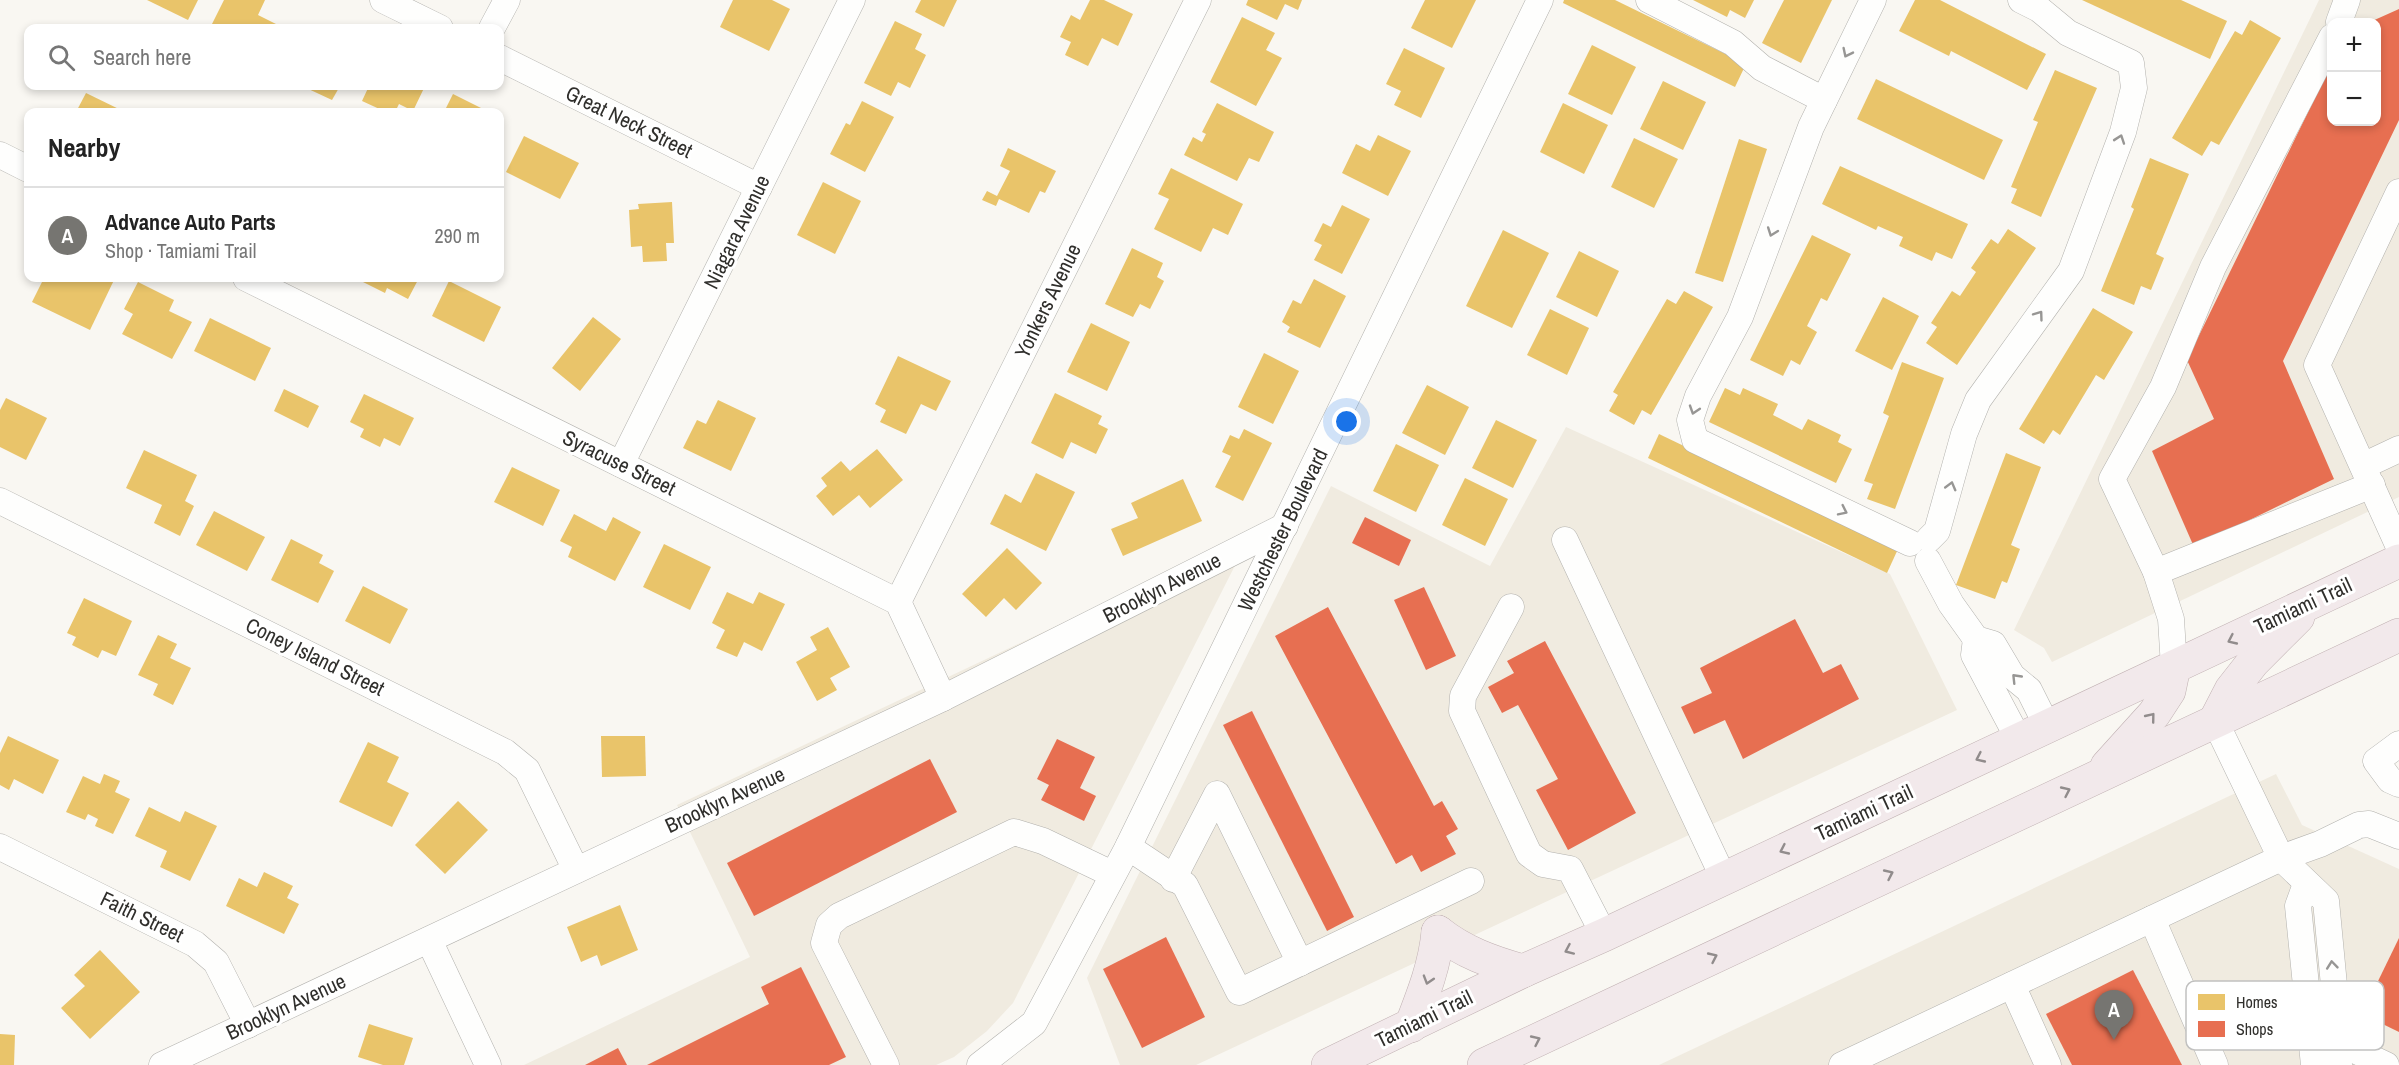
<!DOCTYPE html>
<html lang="en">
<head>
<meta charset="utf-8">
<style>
	body { margin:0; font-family:"Archivo Narrow",sans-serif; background:#f6f6f6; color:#222 }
	.controls { position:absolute; right:18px; top:18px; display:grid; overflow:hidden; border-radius:12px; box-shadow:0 3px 9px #0003 }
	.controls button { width:54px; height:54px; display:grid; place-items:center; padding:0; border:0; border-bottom:2px solid #e0e0e0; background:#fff; color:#222; font:30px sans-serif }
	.you { position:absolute; left:1347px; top:422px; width:21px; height:21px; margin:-15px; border:4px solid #fff; border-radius:50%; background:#1a73e8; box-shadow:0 0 0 9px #1a73e833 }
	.badge { display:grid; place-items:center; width:39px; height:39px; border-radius:50%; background:#767571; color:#fff; font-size:20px; font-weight:700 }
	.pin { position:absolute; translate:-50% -50px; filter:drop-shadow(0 2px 3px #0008) }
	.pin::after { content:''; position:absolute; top:32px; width:21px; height:18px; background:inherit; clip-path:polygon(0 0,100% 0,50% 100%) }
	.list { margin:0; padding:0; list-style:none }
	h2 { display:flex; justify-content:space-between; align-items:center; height:78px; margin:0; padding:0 24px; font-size:26px }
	h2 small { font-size:20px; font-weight:400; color:#767676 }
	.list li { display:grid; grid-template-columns:39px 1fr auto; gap:18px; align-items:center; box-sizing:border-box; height:96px; padding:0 24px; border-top:2px solid #e0e0e0 }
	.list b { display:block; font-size:22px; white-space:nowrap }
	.list p { margin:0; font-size:20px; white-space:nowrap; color:#767676 }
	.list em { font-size:20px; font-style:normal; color:#767676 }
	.icon { flex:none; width:33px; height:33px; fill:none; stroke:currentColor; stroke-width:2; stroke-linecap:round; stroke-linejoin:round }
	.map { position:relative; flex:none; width:2399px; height:1065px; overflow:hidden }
	.search { position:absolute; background:#fff; box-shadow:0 3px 9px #0003; left:24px; top:24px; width:480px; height:66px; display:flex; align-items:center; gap:15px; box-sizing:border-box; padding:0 21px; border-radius:12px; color:#767676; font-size:22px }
	.panel { position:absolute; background:#fff; box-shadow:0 3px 9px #0003; left:24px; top:108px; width:480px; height:174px; border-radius:12px }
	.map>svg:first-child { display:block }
	.built { fill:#f0ebe0; fill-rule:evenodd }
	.homes { fill:#e9c46a }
	.shops { fill:#e76f51 }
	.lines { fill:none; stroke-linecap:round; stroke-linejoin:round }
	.minor-casing { stroke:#b2b1ad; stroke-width:27 }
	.major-casing { stroke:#c0b0b2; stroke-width:34 }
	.minor { stroke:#fefefd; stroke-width:26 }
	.major { stroke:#f2e9eb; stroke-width:33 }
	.oneway { stroke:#979694 }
	.oneway2 { stroke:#918c8c }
	.labels { text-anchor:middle; stroke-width:6; stroke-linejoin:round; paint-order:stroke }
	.street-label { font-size:21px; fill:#302f2c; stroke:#fff }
	.key { fill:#fff; stroke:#c1c1c0; stroke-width:1.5 }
	.key-label { font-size:16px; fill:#302f2c }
</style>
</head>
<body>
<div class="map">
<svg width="2399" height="1065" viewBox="0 0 2399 1065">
	<rect width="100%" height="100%" fill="#f9f7f2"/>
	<g class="built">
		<path d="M 2319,0 L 2399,0 L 2399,497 L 2052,662 L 2044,648 L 2014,630 ZM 2332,22 L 2376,22 L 2376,122 L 2332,122 Z"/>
		<polygon points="1566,427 1890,574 1957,710 1196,1065 1120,1065 1087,978 1331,486 1490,566"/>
		<polygon points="1251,534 1013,1003 987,1031 954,1057 936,1065 524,1065 750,957 677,805"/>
		<polygon points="2276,774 2302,825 2399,869 2399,1065 1659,1065"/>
	</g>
	<g class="homes">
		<polygon points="147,0 198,0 188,20"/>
		<polygon points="224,0 265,0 258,15 276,24 274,28 210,28"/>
		<polygon points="733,0 772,0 790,9 769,51 720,27"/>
		<polygon points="921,0 957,0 944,27 915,12"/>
		<polygon points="1090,0 1104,0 1133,14 1118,46 1102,38 1088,66 1065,55 1071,42 1060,37 1071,15 1080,20"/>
		<polygon points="1248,0 1302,0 1298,10 1285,4 1277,20 1246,5"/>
		<polygon points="1425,0 1476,0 1452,48 1411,28"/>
		<polygon points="1564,0 1615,0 1746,64 1735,87 1563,3"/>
		<polygon points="1693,0 1754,0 1745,18 1730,10 1727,17"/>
		<polygon points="1784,0 1832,0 1801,63 1762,43"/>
		<polygon points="1915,0 1940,0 2046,54 2027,90 1951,51 1949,56 1899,31"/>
		<polygon points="2082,0 2181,0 2227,21 2210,59"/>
		<polygon points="1242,17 1275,33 1266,50 1282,58 1256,106 1210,82"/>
		<polygon points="2250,20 2281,38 2219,145 2211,141 2202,156 2172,138 2235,31 2242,35"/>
		<polygon points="895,21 922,34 915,49 926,55 910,88 898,82 891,96 864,83"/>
		<polygon points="1592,45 1636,67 1612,115 1568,94"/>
		<polygon points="1404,48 1445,68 1421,118 1394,105 1401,91 1386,84"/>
		<polygon points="2055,70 2097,88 2041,217 2011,203 2017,189 2011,187 2038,122 2033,120"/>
		<polygon points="1876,79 2003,140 1984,180 1857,119"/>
		<polygon points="1663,81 1706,102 1683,150 1640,129"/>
		<polygon points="302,86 340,86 332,100"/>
		<polygon points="369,86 425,86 413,111 399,104 395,112 386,112 362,101"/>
		<polygon points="86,93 125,112 76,112"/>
		<polygon points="453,94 487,111 486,112 444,112"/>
		<polygon points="862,101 894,117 865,172 830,154 846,123 850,125"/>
		<polygon points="1217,103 1274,132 1259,162 1249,158 1237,181 1184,155 1193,137 1202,142 1206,134 1202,132"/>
		<polygon points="1563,103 1608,125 1584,174 1540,152"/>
		<polygon points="1378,135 1411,151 1388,196 1342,173 1356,144 1370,151"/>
		<polygon points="524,136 579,163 560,199 506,172"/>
		<polygon points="1634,138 1678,159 1654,208 1611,187"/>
		<polygon points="1739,139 1767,149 1723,282 1695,273"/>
		<polygon points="1008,148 1056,171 1045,193 1040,191 1029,213 999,199 996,206 982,200 987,191 997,196 1010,171 1000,166"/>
		<polygon points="2150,158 2189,174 2156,254 2164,258 2151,290 2141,286 2134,305 2101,291 2134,209 2131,207"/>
		<polygon points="1840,166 1968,224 1952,259 1936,252 1932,261 1899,246 1903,237 1878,226 1876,230 1822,204"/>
		<polygon points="1171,168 1243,204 1228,235 1213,228 1201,252 1154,229 1169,199 1158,194"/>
		<polygon points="823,182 861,201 835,254 797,235"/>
		<polygon points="672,202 674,243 666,243 667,261 643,262 642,246 631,247 629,210 639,209 638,204"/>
		<polygon points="1342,205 1370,219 1342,274 1314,260 1322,245 1314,241 1323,223 1331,227"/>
		<polygon points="2008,229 2036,248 1957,365 1926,343 1937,327 1931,323 1952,291 1960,296 1976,272 1971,268 1991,239 1998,244"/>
		<polygon points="1503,230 1549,253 1512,328 1466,306"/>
		<polygon points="1812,235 1851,254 1827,301 1821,298 1807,326 1817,332 1800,365 1791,360 1783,376 1750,360"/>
		<polygon points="1132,248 1163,263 1157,277 1164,281 1150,309 1140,304 1133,317 1105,304"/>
		<polygon points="1579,251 1619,271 1597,317 1556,297"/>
		<polygon points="44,278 115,278 90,330 32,302"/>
		<polygon points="355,278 419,278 408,299 387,288 385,293"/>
		<polygon points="1314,279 1346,296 1320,348 1287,332 1290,327 1282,322 1293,300 1301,304"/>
		<polygon points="449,281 501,307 484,342 432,316"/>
		<polygon points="138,282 174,300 169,311 192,322 172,359 122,334 133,314 124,309"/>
		<polygon points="1684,291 1713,307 1651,415 1642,410 1634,425 1609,411 1618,395 1613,392 1667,299 1676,304"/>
		<polygon points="1883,297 1919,316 1892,370 1855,351"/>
		<polygon points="2093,308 2133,332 2104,380 2096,375 2060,435 2053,430 2044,444 2019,429"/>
		<polygon points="1550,309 1589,328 1567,375 1527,355"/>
		<polygon points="593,317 621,339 580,391 552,368"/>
		<polygon points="210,318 271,348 255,381 194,351"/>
		<polygon points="1091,323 1130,342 1107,391 1067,372"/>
		<polygon points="1264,353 1299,371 1273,424 1238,407"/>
		<polygon points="898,356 951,381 936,411 921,404 906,434 880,422 886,410 875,404"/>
		<polygon points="1902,362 1944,378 1895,509 1867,499 1873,484 1864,481 1889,416 1883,413"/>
		<polygon points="1427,385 1469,407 1445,455 1402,433"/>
		<polygon points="1725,388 1740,395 1743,388 1778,404 1773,415 1802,430 1808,419 1841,435 1838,442 1852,449 1836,483 1709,422"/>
		<polygon points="284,389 319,406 308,428 274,411"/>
		<polygon points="1055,393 1102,416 1098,424 1108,429 1096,454 1071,442 1063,459 1031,443"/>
		<polygon points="364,394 414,418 400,446 384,438 380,447 360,437 364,429 350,422"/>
		<polygon points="6,398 47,418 26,460 0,447 0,410"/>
		<polygon points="718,400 756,418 731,471 683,448 697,420 706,424"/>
		<polygon points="1496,420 1537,440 1513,488 1472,468"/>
		<polygon points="1244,429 1272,443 1243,501 1215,487 1231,456 1222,452 1230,435 1239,439"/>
		<polygon points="1659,434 1898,549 1887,573 1648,458"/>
		<polygon points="1396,444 1439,465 1416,512 1373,491"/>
		<polygon points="877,449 903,480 870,508 859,495 833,516 816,496 827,486 821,478 841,461 850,471"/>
		<polygon points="144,450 197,475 185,501 194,506 180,536 154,523 162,505 126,488"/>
		<polygon points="2006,453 2041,467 2011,545 2020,549 2007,583 2002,581 1995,599 1956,585"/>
		<polygon points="512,467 560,490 543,526 494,502"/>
		<polygon points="1036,473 1075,492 1046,551 990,524 1005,494 1021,503"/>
		<polygon points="1465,478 1508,499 1485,546 1442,525"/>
		<polygon points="1183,479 1202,521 1123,556 1111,529 1138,518 1131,503"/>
		<polygon points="214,511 265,537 247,571 196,545"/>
		<polygon points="574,514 606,531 613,517 641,532 615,581 568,557 572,547 560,541"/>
		<polygon points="291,539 323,555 319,563 334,571 318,603 271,580"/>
		<polygon points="664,544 711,567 690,610 643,587"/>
		<polygon points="1007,548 1042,583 1016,610 1004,598 986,617 962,594"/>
		<polygon points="363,586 408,609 390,644 345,621"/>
		<polygon points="727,592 753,604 759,592 785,604 762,651 744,642 737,657 716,648 725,630 712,623"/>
		<polygon points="84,598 132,621 116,656 102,650 98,658 72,645 76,637 67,633"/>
		<polygon points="828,627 850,667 830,678 837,690 817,701 796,662 817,650 810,637"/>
		<polygon points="158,635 177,644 170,658 191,668 173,705 153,695 158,684 138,675"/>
		<polygon points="8,736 59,760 43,794 14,779 9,790 0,785 0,753"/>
		<polygon points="601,736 645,736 646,776 602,777"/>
		<polygon points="368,742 399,757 387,782 409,793 392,827 339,802"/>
		<polygon points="104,774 120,781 115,792 130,799 113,834 95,826 98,819 88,814 85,820 66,812 83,776 100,784"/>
		<polygon points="458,801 488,830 445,874 415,845"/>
		<polygon points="149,807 180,822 185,811 217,826 190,881 160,867 167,851 135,836"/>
		<polygon points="264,872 293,886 287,898 299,904 284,934 226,906 239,878 257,887"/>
		<polygon points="620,905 638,950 601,966 597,955 581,962 567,927"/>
		<polygon points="100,950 140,992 90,1039 61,1008 85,986 74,975"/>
		<polygon points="369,1024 413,1038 404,1065 383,1065 358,1057"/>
		<polygon points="0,1034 15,1035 14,1065 0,1065"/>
	</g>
	<g class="shops">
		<polygon points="2399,9 2399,120 2283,361 2334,479 2194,547 2152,451 2214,419 2187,360 2332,63 2332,122 2376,122 2376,22 2370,22"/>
		<polygon points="1365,517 1411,540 1399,566 1352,543"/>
		<polygon points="1424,587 1456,656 1426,670 1394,600"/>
		<polygon points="1328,607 1434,806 1442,801 1458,829 1446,836 1456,854 1421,872 1412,855 1396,864 1275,636"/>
		<polygon points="1795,619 1823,673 1841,664 1859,699 1743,759 1725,720 1694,734 1681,707 1712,693 1700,668"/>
		<polygon points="1545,641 1636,813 1568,850 1536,790 1558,779 1518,705 1502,713 1488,687 1514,673 1507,661"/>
		<polygon points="1252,711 1354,917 1327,931 1223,725"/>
		<polygon points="1057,739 1095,757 1080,788 1096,796 1084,821 1041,800 1049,785 1037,779"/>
		<polygon points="930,759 957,812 754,916 727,863"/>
		<polygon points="1166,937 1205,1017 1142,1048 1103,969"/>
		<polygon points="2399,938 2399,1032 2362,1014"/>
		<polygon points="801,967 846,1057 829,1065 647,1065 769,1004 761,987"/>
		<polygon points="2133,970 2182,1065 2072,1065 2046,1014"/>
		<polygon points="618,1048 627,1065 585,1065"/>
	</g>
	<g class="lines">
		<g class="minor-casing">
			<g id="minor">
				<polyline points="383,0 440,28"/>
				<polyline points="1649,0 1733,43 1762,68 1824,100"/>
				<polyline points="1873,0 1811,127 1740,317 1698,396 1690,420 1695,440 1910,543"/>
				<polyline points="2339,22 2347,0"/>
				<polyline points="492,28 507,0"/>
				<polyline points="500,58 759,187"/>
				<polyline points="0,155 28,169"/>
				<polyline points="2399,192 2317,365 2399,547"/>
				<polyline points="246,278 898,602 943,698"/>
				<polyline points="621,464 852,0"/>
				<polyline points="2363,466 2399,449"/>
				<polyline points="0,501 505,752 527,770 576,870"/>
				<polyline points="1929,539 1937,531 1964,434 1978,400 2071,271 2123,132 2134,88 2131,63 2068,33 2039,9 2021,0"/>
				<polyline points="1565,540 1724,879"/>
				<polyline points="1928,561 1951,604 1976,639 1993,644 2012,676 2029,690 2047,726"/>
				<polyline points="2156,572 2372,485"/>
				<polyline points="898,602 1198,0"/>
				<polyline points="1511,607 1463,696 1462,711 1529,854 1543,864 1570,869 1604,935"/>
				<polyline points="1976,639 1974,655 2019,740"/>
				<polyline points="2174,667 2171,619 2156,572 2112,479 2163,387 2213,267 2332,37"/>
				<polyline points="2215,721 2281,858 2326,901 2337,1017 2339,1065"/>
				<polyline points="2399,744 2376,761 2390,780 2399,784"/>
				<polyline points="0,847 195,944 216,962 248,1025"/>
				<polyline points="1128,847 1185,885 1239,992 1471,881"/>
				<polyline points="1173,879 1217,794 1300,963"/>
				<polyline points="2306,884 2298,906 2314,1065"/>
				<polyline points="2152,919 2215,1065"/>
				<polyline points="429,940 488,1065"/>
				<polyline points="2012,985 2048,1065"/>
				<polyline points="2322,1050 2350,1048 2386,1065"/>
				<polyline points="162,1065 943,698 1285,526"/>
				<polyline points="886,1065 824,943 829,925 839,916 1014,832 1043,841 1112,874"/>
				<polyline points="980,1065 1034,1023 1128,847 1540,0"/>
				<polyline points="1842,1065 2281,858 2320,844 2359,825 2369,824 2399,836"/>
			</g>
		</g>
		<g class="major-casing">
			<g id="major">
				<polyline points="2215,721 2231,690 2253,662 2298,617"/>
				<polyline points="2107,766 2154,714 2169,691 2174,667"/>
				<path d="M 1438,932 C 1463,952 1491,962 1523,971"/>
				<path d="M 1411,1026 C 1423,995 1435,965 1438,932"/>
				<polyline points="1328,1065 1523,971 1604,935 2399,561"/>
				<polyline points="1484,1065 2399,635"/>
			</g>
		</g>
		<use href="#minor" class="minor"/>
		<use href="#major" class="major"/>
	</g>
	<defs><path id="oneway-chevron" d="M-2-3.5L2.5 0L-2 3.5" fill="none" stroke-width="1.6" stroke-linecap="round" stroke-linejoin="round" transform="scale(1.5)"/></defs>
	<g class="oneway">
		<use href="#oneway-chevron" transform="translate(1847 53) rotate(116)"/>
		<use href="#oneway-chevron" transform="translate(2120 139) rotate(-71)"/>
		<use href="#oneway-chevron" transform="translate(1772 232) rotate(110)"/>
		<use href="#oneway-chevron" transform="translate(2039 315) rotate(-54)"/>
		<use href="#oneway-chevron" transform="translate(1694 410) rotate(108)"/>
		<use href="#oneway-chevron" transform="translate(1951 486) rotate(-75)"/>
		<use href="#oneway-chevron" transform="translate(1843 511) rotate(26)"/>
		<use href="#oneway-chevron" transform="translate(2016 678) rotate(-134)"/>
		<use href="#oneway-chevron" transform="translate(2332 965) rotate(-96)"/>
	</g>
	<g class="oneway2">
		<use href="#oneway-chevron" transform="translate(2232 640) rotate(155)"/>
		<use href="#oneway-chevron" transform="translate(2151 717) rotate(-51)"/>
		<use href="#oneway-chevron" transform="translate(1980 758) rotate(155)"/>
		<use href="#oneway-chevron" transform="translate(2066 791) rotate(-25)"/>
		<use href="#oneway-chevron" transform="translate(1784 850) rotate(155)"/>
		<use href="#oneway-chevron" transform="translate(1889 874) rotate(-25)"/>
		<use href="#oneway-chevron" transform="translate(1569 950) rotate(156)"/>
		<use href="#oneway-chevron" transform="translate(1713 957) rotate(-25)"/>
		<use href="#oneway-chevron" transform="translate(1428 980) rotate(107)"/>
		<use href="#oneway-chevron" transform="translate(1536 1040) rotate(-25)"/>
	</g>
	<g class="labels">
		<g class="street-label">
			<text transform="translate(629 122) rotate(26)" y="7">Great Neck Street</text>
			<text transform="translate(737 232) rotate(-64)" y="7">Niagara Avenue</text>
			<text transform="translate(1048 301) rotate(-64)" y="7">Yonkers Avenue</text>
			<text transform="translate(619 463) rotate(26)" y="7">Syracuse Street</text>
			<text transform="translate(1283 530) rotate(-64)" y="7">Westchester Boulevard</text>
			<text transform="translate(1162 588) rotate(-27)" y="7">Brooklyn Avenue</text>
			<text transform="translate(2303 606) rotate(-25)" y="7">Tamiami Trail</text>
			<text transform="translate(315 657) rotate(26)" y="7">Coney Island Street</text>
			<text transform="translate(725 800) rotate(-25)" y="7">Brooklyn Avenue</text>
			<text transform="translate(1864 813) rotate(-25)" y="7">Tamiami Trail</text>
			<text transform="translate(142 917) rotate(26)" y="7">Faith Street</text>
			<text transform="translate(286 1007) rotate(-25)" y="7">Brooklyn Avenue</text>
			<text transform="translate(1424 1019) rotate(-26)" y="7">Tamiami Trail</text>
		</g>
	</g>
	<rect x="2186" y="981" width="198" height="69" rx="9" class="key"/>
	<rect x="2198" y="994" width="27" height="16" fill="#e9c46a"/>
	<rect x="2198" y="1021" width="27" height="16" fill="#e76f51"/>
	<g class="key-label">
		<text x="2236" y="1008">Homes</text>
		<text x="2236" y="1035">Shops</text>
	</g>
</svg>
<div class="controls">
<button>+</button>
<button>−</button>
</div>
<div class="you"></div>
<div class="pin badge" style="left:2114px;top:1040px">A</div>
<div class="search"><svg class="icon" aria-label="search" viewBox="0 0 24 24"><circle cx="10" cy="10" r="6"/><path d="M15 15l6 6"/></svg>Search here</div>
<section class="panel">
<h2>Nearby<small></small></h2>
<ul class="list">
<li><span class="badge">A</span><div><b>Advance Auto Parts</b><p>Shop · Tamiami Trail</p></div><em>290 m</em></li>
</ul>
</section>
</div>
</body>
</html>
